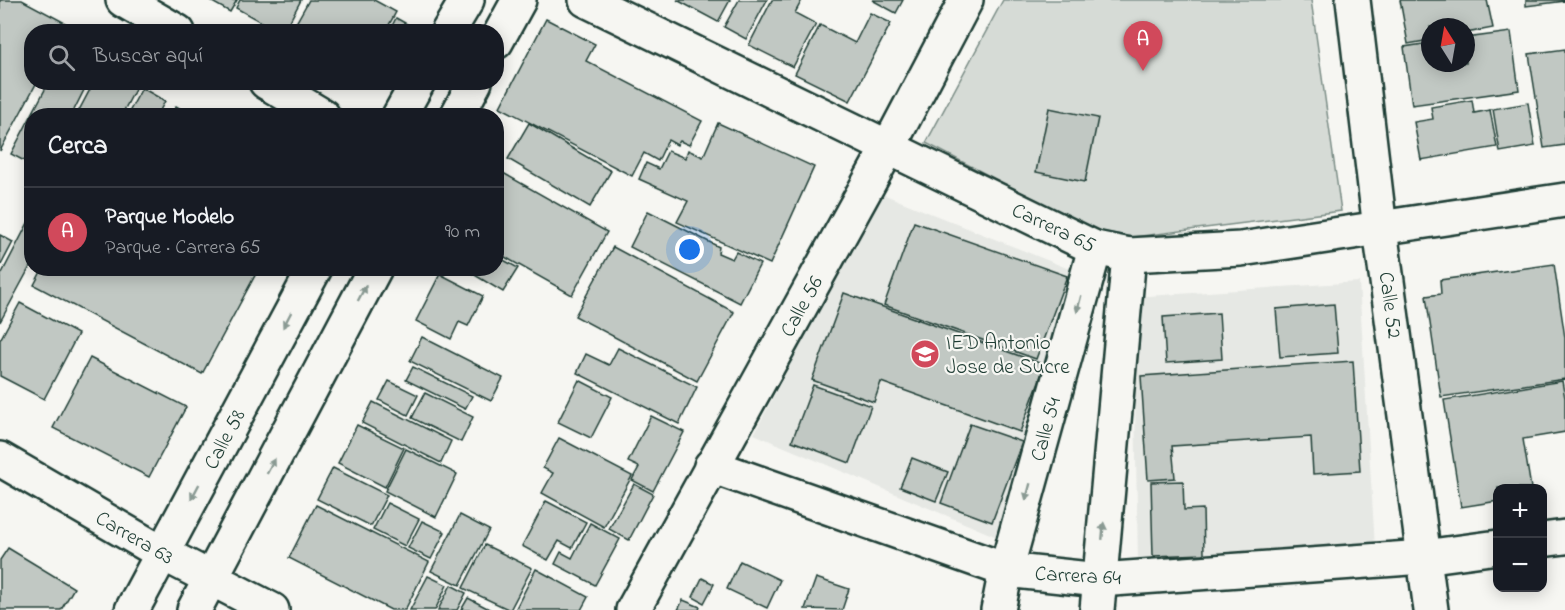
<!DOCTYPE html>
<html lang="es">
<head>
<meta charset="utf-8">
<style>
	body { margin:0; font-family:"Indie Flower",sans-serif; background:#20242c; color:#f1f3f6 }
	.controls { position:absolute; right:18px; bottom:18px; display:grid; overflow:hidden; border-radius:12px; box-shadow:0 3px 15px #0003 }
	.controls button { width:54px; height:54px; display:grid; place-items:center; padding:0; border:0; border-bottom:2px solid #363941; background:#171b24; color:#f1f3f6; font:30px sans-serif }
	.compass { position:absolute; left:1421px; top:18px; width:54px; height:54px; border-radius:50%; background:#171b24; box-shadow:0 3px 15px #0003; rotate:349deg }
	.you { position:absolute; left:690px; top:250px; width:21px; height:21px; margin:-15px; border:4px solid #fff; border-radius:50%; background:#1a73e8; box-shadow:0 0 0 9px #1a73e833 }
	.badge { display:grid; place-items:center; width:39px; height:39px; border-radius:50%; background:#d1495b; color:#fff; font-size:20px; font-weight:700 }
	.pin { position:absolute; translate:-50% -50px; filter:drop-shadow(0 2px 3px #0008) }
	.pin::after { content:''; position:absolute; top:32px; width:21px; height:18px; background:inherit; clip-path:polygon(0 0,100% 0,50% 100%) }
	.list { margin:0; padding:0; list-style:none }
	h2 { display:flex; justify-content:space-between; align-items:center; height:78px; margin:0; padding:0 24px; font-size:26px }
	h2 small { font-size:20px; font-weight:400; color:#9ea1a6 }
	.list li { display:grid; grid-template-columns:39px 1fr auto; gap:18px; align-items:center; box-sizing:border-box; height:90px; padding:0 24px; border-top:2px solid #363941 }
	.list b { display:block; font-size:22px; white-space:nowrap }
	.list p { margin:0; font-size:20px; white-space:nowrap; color:#9ea1a6 }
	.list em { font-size:20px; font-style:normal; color:#9ea1a6 }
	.icon { flex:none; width:33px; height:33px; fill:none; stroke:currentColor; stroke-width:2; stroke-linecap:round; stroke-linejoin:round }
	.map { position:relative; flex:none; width:1565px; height:610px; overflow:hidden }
	.search { position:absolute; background:#171b24; box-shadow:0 3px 15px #0003; left:24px; top:24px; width:480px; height:66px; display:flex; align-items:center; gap:15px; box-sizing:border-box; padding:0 21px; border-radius:24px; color:#9ea1a6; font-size:22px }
	.panel { position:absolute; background:#171b24; box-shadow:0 3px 15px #0003; left:24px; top:108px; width:480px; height:168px; border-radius:24px }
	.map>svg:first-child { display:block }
	.built { fill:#e6e8e4 }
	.green { fill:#d6dbd6; stroke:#7a8c85; stroke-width:1.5 }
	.building { fill:#c1c8c3; stroke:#1f3d34; stroke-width:1.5 }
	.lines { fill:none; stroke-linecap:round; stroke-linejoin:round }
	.street-casing { stroke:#1f3d34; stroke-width:38 }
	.secondary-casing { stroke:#1f3d34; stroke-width:38 }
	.street { stroke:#f6f6f2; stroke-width:33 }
	.secondary { stroke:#f6f6f2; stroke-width:33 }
	.oneway { fill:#8a9a93 }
	.labels { text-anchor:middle; stroke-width:4.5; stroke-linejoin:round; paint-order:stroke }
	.street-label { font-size:21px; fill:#1f3d34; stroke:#f6f6f2 }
	.poi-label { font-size:21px; fill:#1f3d34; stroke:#f6f6f2; text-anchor:start }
</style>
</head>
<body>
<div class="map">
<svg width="1565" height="610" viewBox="0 0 1565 610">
	<rect width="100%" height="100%" fill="#f6f6f2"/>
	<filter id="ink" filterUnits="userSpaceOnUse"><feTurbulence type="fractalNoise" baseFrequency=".0167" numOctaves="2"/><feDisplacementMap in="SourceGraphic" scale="12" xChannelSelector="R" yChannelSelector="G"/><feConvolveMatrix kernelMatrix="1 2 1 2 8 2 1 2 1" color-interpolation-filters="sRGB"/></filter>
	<g filter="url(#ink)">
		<g class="built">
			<polygon points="880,193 1079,273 997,537 754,434"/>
			<polygon points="1359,282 1375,547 1138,562 1133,297"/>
		</g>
		<polygon class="green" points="1003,0 1311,0 1341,211 1133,237 1094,230 926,143"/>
		<g class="building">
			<polygon points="0,0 22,0 69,25 65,32 32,32 32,82 37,82 0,151"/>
			<polygon points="213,0 237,0 230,12 212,2"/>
			<polygon points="240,0 301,0 284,32 279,32 236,8"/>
			<polygon points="309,0 374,0 396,12 385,32 291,32"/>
			<polygon points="677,0 730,0 718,22"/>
			<polygon points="739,0 767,0 746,39 724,27"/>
			<polygon points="772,0 802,0 795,13 816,24 793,67 749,45"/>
			<polygon points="872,0 903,0 896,13"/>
			<polygon points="1400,0 1487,0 1493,28 1466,33 1466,27 1430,27 1430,40 1408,44"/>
			<polygon points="1526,0 1565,0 1565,1 1526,6"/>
			<polygon points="870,13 891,23 850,101 795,74 820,25 855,43"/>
			<polygon points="396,18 414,28 412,32 389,32"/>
			<polygon points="546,19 595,44 586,61 702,121 689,145 680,141 677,145 668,140 658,161 644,153 632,176 500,107"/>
			<polygon points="1511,32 1519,90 1412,105 1404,47 1430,43 1430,63 1466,63 1466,38"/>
			<polygon points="1565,49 1565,145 1544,148 1529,54"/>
			<polygon points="49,82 88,82 71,116 32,116 32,165 11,154"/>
			<polygon points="94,82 139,82 121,116 76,116"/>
			<polygon points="142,88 165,101 157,116 127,116"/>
			<polygon points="1472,100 1474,113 1490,110 1497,147 1421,160 1414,122 1433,119 1431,107"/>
			<polygon points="1528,103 1535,146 1500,152 1493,109"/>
			<polygon points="176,106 192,116 171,116"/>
			<polygon points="1049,108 1098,118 1085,182 1036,172"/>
			<polygon points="529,123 611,171 590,207 508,159"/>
			<polygon points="718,123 814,167 770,264 677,222 688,201 639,179 646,163 659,169 668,151 685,158 688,150 703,157"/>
			<polygon points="496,169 607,232 572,295 496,252"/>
			<polygon points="648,211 719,247 718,253 732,259 736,252 760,264 740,303 630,247"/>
			<polygon points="31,217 32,263 0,322 0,277"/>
			<polygon points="914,222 1067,276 1036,359 884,305"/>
			<polygon points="0,235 13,242 0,267"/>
			<polygon points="613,247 734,312 697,381 575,316"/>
			<polygon points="496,256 518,268 503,292 463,268 496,268"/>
			<polygon points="1554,264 1565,338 1565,379 1441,397 1426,296 1441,294 1440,280"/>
			<polygon points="43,268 259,268 202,374 34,285"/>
			<polygon points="440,274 483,296 468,326 459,322 451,339 416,321"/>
			<polygon points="844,293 1045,365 1020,432 881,382 874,402 812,380"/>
			<polygon points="20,303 78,334 44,399 0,376 0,340"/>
			<polygon points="1334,304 1338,353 1280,357 1276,309"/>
			<polygon points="1219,313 1222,359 1166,363 1163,317"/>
			<polygon points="422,337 503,378 491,401 410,361"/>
			<polygon points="618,348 697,387 679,424 577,373 586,354 609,365"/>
			<polygon points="90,358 186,407 149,477 53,428"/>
			<polygon points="1353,361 1360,471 1313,474 1311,437 1172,446 1175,478 1148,480 1141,376"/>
			<polygon points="413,367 472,396 465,409 406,380"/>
			<polygon points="579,380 612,397 591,438 558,422"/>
			<polygon points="389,381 418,395 408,415 379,400"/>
			<polygon points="1562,381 1565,398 1565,432 1523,439 1531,488 1498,488 1498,501 1461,507 1444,400"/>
			<polygon points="813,385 871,406 850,463 792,441"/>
			<polygon points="425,393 473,417 461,442 412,418"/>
			<polygon points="373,402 451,441 441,463 362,423"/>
			<polygon points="651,416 684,432 653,491 632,480 639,467 628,462"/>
			<polygon points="970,424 1022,442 992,522 941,503"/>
			<polygon points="357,425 404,448 385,487 338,463"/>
			<polygon points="559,438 632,476 604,527 542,493 553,473 543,468"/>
			<polygon points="406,449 457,474 436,517 385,491"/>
			<polygon points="912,458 948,472 936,501 900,487"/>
			<polygon points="333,468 387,495 371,526 317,499"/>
			<polygon points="1183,481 1184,510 1203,509 1204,554 1153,556 1151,482"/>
			<polygon points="634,484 653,494 629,540 609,529"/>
			<polygon points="546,501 586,522 572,548 559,541 548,560 522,546"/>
			<polygon points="387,503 419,519 405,546 373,530"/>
			<polygon points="316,505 429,562 405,610 391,610 289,558"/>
			<polygon points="460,515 489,530 460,585 431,571"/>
			<polygon points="422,521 445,532 431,559 408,548"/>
			<polygon points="590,523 620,539 595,585 555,564 561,552 572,558"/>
			<polygon points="485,545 532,568 510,610 463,588"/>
			<polygon points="8,548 74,588 61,610 0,610 0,560"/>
			<polygon points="740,561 780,580 767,608 727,589"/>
			<polygon points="536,569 588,597 581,610 515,610"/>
			<polygon points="428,576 447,585 435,610 410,610"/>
			<polygon points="702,578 714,584 704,603 693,597"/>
			<polygon points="816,578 849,589 842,610 805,609"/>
			<polygon points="451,585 466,593 457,610 438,610"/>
			<polygon points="468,598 491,610 461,610"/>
			<polygon points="683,600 700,607 699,610 678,610"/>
		</g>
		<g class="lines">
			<g class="street-casing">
				<g id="street">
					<polyline points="123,0 178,32"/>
					<polyline points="586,0 1095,248 1129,255 1241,249 1565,200"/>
					<polyline points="1353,0 1380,229 1431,610"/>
					<polyline points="266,82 323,116"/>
					<polyline points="0,459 162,553 272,610"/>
					<polyline points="711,466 1006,570 1099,580 1424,557 1498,547"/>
					<polyline points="1542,540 1565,537"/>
					<polyline points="633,610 888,148 966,0"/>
					<polyline points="998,610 1006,570 1095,248"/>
					<polyline points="1097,610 1129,255"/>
				</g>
			</g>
			<g class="secondary-casing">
				<g id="secondary">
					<polyline points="448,32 467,0"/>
					<polyline points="496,42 519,0"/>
					<polyline points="399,116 418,82"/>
					<polyline points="457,116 475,82"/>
					<polyline points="132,610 315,268"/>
					<polyline points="194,610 375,268"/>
				</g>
			</g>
			<use href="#street" class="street"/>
			<use href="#secondary" class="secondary"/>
		</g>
		<defs><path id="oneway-solid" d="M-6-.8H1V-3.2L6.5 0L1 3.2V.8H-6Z" transform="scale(1.5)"/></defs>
		<g class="oneway">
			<use href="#oneway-solid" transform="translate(362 293) rotate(-62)"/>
			<use href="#oneway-solid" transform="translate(1079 304) rotate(105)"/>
			<use href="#oneway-solid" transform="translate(287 320) rotate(118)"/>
			<use href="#oneway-solid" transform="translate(271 466) rotate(-62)"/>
			<use href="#oneway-solid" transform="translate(195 492) rotate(118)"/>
			<use href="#oneway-solid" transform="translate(1028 492) rotate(105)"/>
			<use href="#oneway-solid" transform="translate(1103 531) rotate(-85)"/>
		</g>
	</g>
	<defs>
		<g id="school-disc" transform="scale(1.5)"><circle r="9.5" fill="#d1495b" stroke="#f6f6f2"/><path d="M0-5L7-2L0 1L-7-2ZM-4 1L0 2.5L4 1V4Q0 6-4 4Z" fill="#fff"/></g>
	</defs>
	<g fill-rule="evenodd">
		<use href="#school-disc" x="925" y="354"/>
	</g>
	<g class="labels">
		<g class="street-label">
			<text transform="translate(1054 227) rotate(25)" y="7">Carrera 65</text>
			<text transform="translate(1391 305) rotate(82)" y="7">Calle 52</text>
			<text transform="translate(801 306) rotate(-61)" y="7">Calle 56</text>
			<text transform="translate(1045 429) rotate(-75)" y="7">Calle 54</text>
			<text transform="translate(224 439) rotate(-62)" y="7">Calle 58</text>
			<text transform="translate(135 537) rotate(30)" y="7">Carrera 63</text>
			<text transform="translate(1078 575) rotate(3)" y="7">Carrera 64</text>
		</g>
		<g class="poi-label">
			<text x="946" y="349">IED Antonio<tspan x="946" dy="24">Jose de Sucre</tspan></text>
		</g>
	</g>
</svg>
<div class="controls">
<button>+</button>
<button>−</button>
</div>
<svg class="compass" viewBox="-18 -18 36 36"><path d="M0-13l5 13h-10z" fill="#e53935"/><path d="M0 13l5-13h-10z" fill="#9ea1a6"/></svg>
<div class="you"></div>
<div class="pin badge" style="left:1143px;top:71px">A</div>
<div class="search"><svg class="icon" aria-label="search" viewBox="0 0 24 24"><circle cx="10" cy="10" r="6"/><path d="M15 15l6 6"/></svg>Buscar aquí</div>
<section class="panel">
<h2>Cerca<small></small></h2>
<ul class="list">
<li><span class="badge">A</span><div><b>Parque Modelo</b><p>Parque · Carrera 65</p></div><em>90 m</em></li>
</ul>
</section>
</div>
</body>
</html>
